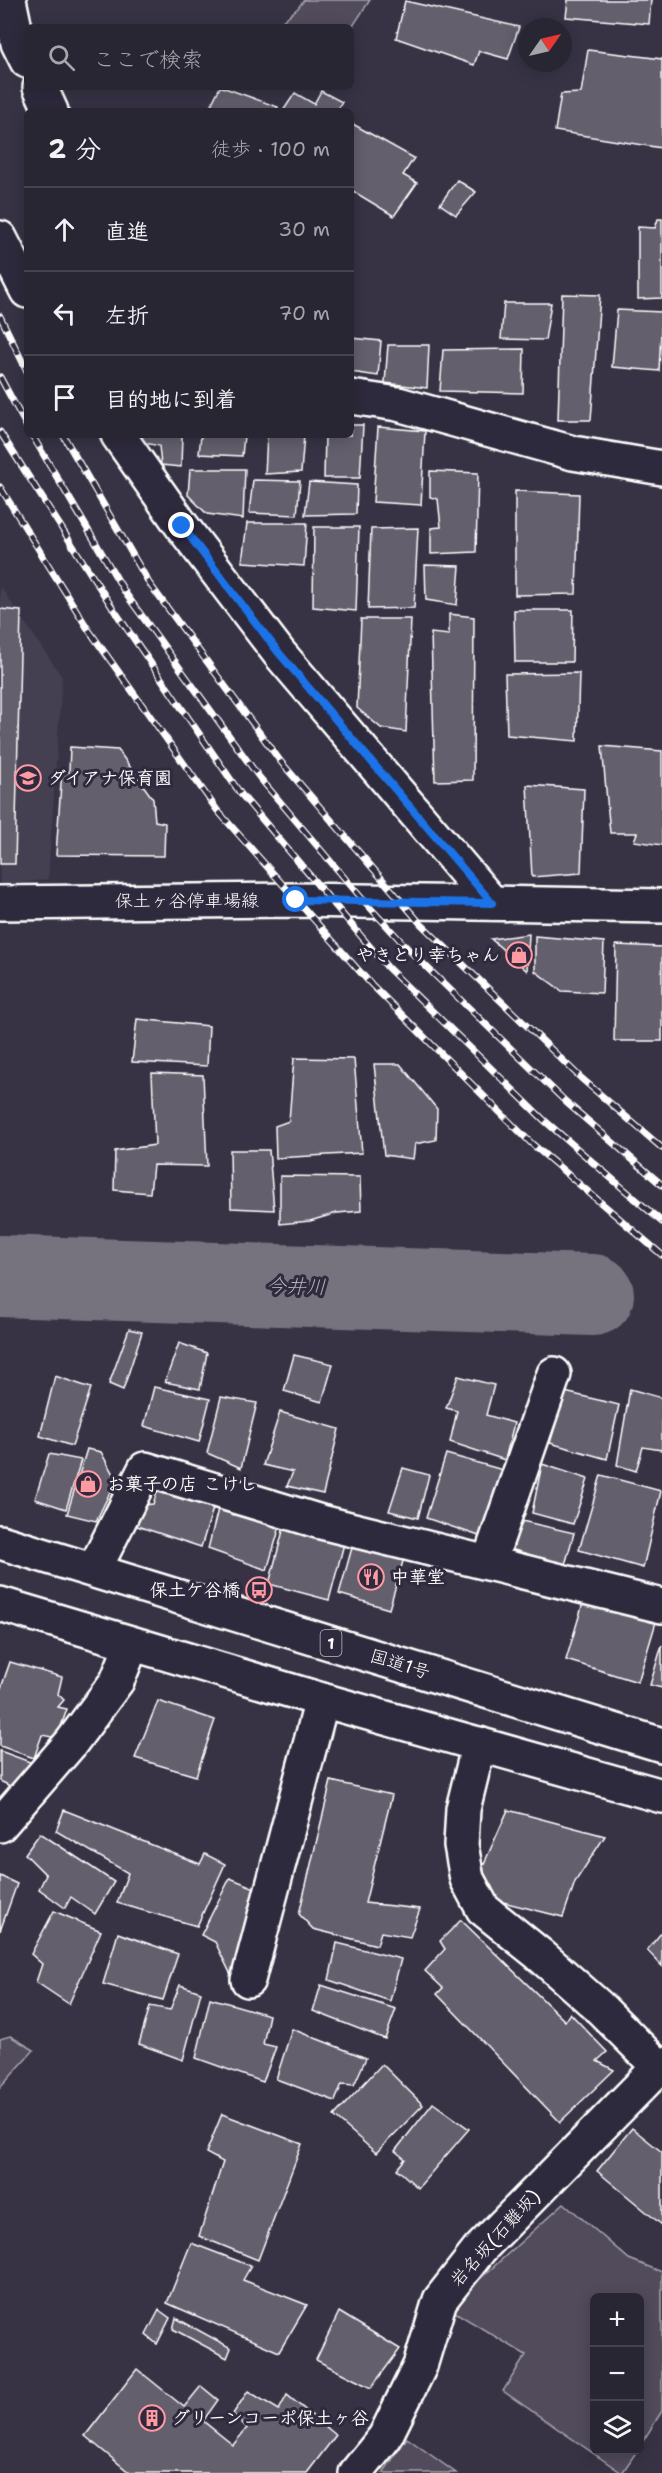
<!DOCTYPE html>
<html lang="ja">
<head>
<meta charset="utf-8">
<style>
	body { margin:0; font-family:"Shantell Sans","Klee One",sans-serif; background:#353240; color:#f1f3f6 }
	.controls { position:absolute; right:18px; bottom:18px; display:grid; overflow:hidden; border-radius:9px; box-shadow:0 3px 15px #0003 }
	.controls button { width:54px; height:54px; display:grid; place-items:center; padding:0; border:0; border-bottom:2px solid #45434f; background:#292634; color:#f1f3f6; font:30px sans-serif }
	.compass { position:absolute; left:518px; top:18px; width:54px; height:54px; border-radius:50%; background:#292634; box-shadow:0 3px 15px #0003; rotate:56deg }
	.stop { position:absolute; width:18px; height:18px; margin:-14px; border:4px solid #1a73e8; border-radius:50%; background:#fff }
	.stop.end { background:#1a73e8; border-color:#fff; box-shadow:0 2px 6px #0008 }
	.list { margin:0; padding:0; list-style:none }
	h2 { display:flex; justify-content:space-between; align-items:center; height:78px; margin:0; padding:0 24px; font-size:26px }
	h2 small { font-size:20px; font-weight:400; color:#a5a5ac }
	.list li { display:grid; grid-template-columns:39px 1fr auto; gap:18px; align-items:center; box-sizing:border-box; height:84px; padding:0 24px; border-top:2px solid #45434f }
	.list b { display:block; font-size:22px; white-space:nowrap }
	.list em { font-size:20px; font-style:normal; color:#a5a5ac }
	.icon { flex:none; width:33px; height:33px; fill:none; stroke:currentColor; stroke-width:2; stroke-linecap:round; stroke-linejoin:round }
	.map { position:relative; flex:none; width:662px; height:2473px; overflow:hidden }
	.search { position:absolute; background:#292634; box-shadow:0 3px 15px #0003; left:24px; top:24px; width:330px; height:66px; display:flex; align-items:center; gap:15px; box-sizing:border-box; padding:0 21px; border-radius:9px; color:#a5a5ac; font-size:22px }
	.panel { position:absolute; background:#292634; box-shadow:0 3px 15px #0003; left:24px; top:108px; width:330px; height:330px; border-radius:9px }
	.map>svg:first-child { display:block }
	.built { fill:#444051 }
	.green { fill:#514c5c; stroke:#a8a6ae; stroke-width:1.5 }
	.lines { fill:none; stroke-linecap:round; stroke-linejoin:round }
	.river { stroke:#76737f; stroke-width:82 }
	.building { fill:#635f6d; stroke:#fff; stroke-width:1.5 }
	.minor-casing { stroke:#fff; stroke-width:38 }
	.major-casing { stroke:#fff; stroke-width:38 }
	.highway-casing { stroke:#fff; stroke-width:38 }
	.minor { stroke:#2f2a3d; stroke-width:33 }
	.major { stroke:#2f2a3d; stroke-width:33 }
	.highway { stroke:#2f2a3d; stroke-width:33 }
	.rail-casing { stroke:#fff; stroke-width:7 }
	.rail { stroke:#2f2a3d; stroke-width:4.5; stroke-dasharray:14; stroke-linecap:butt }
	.route { stroke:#1a73e8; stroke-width:8 }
	.labels { text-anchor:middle; stroke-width:6; stroke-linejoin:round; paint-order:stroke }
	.shield { fill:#2f2a3d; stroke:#c1bfc5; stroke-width:1.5 }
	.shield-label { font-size:16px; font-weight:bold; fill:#fff }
	.poi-label { font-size:18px; font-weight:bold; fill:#fff; stroke:#2f2a3d; text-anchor:start }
	.street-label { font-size:18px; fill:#fff; stroke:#2f2a3d }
	.water-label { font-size:20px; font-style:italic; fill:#b4b2b9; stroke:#2f2a3d }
</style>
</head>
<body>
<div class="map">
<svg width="662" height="2473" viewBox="0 0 662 2473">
	<rect width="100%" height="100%" fill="#373345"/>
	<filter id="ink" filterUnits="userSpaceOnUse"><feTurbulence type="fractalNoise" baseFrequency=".0167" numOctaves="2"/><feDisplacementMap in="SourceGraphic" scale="12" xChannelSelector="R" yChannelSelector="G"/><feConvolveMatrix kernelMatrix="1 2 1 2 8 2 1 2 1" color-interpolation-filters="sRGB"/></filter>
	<g filter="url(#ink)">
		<polygon class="built" points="0,586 62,677 48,879 7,885 0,885"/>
		<g class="green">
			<polygon points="304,0 370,0 351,29 351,27 275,27 298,8"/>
			<polygon points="10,2036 34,2050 0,2088 0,2039"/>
			<polygon points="564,2203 629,2259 662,2272 662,2411 640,2446 640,2298 594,2298 594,2450 637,2451 622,2473 503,2391 526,2355 448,2308"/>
			<polygon points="407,2438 456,2473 383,2473"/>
		</g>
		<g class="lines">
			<polyline class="river" points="0,1276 593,1295"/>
		</g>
		<g class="building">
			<polygon points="568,0 651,0 649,24 566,17"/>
			<polygon points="405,1 519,27 508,59 479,51 474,65 396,38"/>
			<polygon points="588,50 662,59 662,148 555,131 561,94 581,93"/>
			<polygon points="220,87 222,87 278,107 275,111 208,111"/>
			<polygon points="321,91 342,102 337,111 283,111 295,93 314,104"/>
			<polygon points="351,123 414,158 403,175 417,183 394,216 351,190"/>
			<polygon points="457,180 476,192 456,215 440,204"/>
			<polygon points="658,219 662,219 662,298 638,299 638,227 655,228"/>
			<polygon points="562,294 600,295 591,420 558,420"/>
			<polygon points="504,303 551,303 545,340 501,339"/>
			<polygon points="617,310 662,312 659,371 612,367"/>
			<polygon points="351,338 381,341 378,376 351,372"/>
			<polygon points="388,345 429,345 427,388 385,383"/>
			<polygon points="524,349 523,393 440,391 443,350"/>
			<polygon points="351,425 363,425 360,478 324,478 325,435 351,435"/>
			<polygon points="378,427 425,431 421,505 373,502"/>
			<polygon points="142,435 182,435 181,467 161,465 159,446 141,442"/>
			<polygon points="201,435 244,435 242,456 199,454"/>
			<polygon points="267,435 304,435 301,472 265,474"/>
			<polygon points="190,469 245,469 243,519 207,514 188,495"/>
			<polygon points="430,471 478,473 476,552 431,554 431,528 441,527 438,499 430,497"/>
			<polygon points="253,480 300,481 297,515 249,513"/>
			<polygon points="309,482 357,485 356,514 305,515"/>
			<polygon points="515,491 579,494 576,594 515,595"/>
			<polygon points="247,523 307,523 304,566 242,562"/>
			<polygon points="314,527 359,527 356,611 313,607"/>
			<polygon points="418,528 414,608 368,609 371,529"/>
			<polygon points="425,565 460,566 457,605 426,600"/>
			<polygon points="0,609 21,611 15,864 0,864"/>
			<polygon points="514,610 573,610 572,662 515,662"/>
			<polygon points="449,614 474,617 473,780 435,781 431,633 449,635"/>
			<polygon points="361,619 411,619 406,732 381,728 357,708"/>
			<polygon points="579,673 577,741 507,735 505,674"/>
			<polygon points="602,746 662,751 662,845 634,841 637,833 610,833"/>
			<polygon points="70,747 118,750 153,799 155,821 165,823 164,856 56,855 62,769 69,772"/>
			<polygon points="527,785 584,789 581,873 532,877"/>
			<polygon points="529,934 527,971 491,939"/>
			<polygon points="535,936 604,942 602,993 562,991 535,971"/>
			<polygon points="616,945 662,947 662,1041 614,1041"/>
			<polygon points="137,1019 209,1026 207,1066 132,1062"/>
			<polygon points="294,1058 354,1059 362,1153 276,1158 275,1126 289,1121"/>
			<polygon points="374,1064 400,1064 437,1109 436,1140 415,1144 413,1159 384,1155"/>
			<polygon points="152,1073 203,1075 207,1166 153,1165 150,1193 114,1190 115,1151 155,1145"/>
			<polygon points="230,1150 269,1150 274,1210 231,1208"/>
			<polygon points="280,1176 360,1177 361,1211 337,1213 310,1221 280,1224"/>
			<polygon points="129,1329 142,1332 123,1390 109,1384"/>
			<polygon points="179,1343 207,1353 200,1389 165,1382"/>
			<polygon points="294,1355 333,1364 322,1402 284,1391"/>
			<polygon points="55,1376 91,1388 72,1446 40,1436"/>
			<polygon points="458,1376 494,1385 486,1415 514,1423 505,1460 450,1442 457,1411 446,1408"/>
			<polygon points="154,1387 210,1399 199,1442 144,1426"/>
			<polygon points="630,1389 662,1398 662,1450 643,1447 636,1471 617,1465"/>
			<polygon points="565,1392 619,1405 607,1459 550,1443"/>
			<polygon points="221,1397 257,1403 241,1468 207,1453"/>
			<polygon points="280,1412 339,1429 323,1494 287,1486 293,1472 263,1465"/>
			<polygon points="87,1449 101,1452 116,1480 96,1521 67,1514"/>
			<polygon points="49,1454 81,1460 66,1509 35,1499"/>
			<polygon points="446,1454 503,1470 482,1537 426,1518"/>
			<polygon points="542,1464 588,1479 573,1524 532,1513"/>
			<polygon points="403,1468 429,1475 418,1518 389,1511"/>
			<polygon points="601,1475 661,1491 643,1568 579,1550"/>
			<polygon points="159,1486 216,1499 201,1547 137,1526 143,1505 153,1504"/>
			<polygon points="220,1501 283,1516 267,1570 208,1549"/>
			<polygon points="513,1519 574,1533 565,1565 507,1548"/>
			<polygon points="285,1523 345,1540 329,1600 269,1584"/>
			<polygon points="355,1537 406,1551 389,1609 339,1594"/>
			<polygon points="583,1603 656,1622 638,1682 566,1660"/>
			<polygon points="662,1645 662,1688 650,1685"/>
			<polygon points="10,1662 62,1677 58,1694 64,1700 58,1707 67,1709 57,1738 42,1735 34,1758 0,1746 0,1691"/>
			<polygon points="158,1701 215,1720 196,1776 135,1758"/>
			<polygon points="0,1751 41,1766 20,1791 0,1781"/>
			<polygon points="331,1781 392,1795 365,1903 420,1909 410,1937 381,1932 377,1945 313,1929 299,1914"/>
			<polygon points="64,1810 200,1864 205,1854 225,1864 197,1926 117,1903 128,1873 56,1831"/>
			<polygon points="508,1810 605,1836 575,1882 563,1917 491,1899 482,1868"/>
			<polygon points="40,1833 114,1882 95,1914 71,1897 65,1908 39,1889 46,1875 25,1854"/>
			<polygon points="0,1876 17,1884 0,1931"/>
			<polygon points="230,1878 265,1892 234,1981 215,1942 201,1935"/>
			<polygon points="54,1911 101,1931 69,2004 36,1982 42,1964 31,1954"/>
			<polygon points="461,1920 565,2021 570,2013 607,2052 597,2061 614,2070 560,2122 437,1994 443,1988 425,1971 445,1949 440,1941"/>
			<polygon points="662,1932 662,1966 647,1950"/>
			<polygon points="118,1933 178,1954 163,2000 103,1984"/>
			<polygon points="337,1943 401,1959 390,2001 329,1980"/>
			<polygon points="180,1985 201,1992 183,2060 139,2044 150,2006 170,2010"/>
			<polygon points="321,1985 396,2009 385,2039 313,2011"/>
			<polygon points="210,1998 269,2015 263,2044 276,2047 263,2082 196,2058"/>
			<polygon points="292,2029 366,2058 354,2085 342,2084 335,2101 276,2079"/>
			<polygon points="382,2064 423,2105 376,2153 334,2116"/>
			<polygon points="433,2103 469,2129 418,2188 397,2169 405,2159 395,2151"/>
			<polygon points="222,2114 302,2144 258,2260 199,2236 223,2162 206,2153"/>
			<polygon points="632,2128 662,2152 662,2225 597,2171"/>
			<polygon points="191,2243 251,2266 243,2280 307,2305 279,2352 167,2303"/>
			<polygon points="159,2310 170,2318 157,2344 146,2335"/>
			<polygon points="339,2312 400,2349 371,2388 316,2360"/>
			<polygon points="176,2318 231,2348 227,2358 173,2329"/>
			<polygon points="137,2369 184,2407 201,2386 218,2400 203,2421 233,2445 247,2428 233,2414 248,2391 279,2410 287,2395 336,2435 307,2473 130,2473 85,2436"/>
		</g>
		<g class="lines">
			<g class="minor-casing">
				<g id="minor">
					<polyline points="9,0 18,43 27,61"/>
					<polyline points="40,87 51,111"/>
					<polyline points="0,238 27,291"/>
					<polyline points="351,397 398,404 573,453 662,468"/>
					<polyline points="118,435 182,526 279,653 492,903"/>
					<polyline points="489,1562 554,1374"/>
					<polyline points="94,1570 145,1469 321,1522 662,1606"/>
					<polyline points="479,1744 463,1809 461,1845 467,1879 483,1909 539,1954 598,2006 659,2067"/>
					<polyline points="0,1825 71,1743 117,1681 132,1644"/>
					<polyline points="248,1980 322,1700"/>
					<polyline points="356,2473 385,2437 420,2366 440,2300 480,2249 662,2064"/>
				</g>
			</g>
			<g class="major-casing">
				<polyline id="major" points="0,903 296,900 662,906"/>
			</g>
			<g class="highway-casing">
				<g id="highway">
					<polyline points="0,1542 662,1745"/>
					<polyline points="0,1604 322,1700 662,1796"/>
				</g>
			</g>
			<use href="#minor" class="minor"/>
			<use href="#major" class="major"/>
			<use href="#highway" class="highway"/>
			<g class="rail-casing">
				<g id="rail">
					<polyline points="0,316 27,371"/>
					<polyline points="0,377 27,427"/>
					<polyline points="0,432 112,607 240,793 388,968 545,1121 662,1222"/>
					<polyline points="32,435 126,594 259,777 364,901 410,951 566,1102 662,1185"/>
					<polyline points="63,435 149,583 281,762 421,924 581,1078 662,1148"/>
					<polyline points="0,487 88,629 217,810 369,982 531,1143 662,1255"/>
				</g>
			</g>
			<use href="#rail" class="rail"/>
		</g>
	</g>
	<g class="lines" filter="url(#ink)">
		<polyline class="route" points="182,526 279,653 492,903 296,900"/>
	</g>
	<defs>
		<g id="school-ring" transform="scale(1.35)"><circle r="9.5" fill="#2f2a3d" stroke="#ff9aa2" stroke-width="1.5"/><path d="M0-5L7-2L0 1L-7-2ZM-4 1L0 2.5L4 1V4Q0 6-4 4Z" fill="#ff9aa2"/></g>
		<g id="shop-ring" transform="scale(1.35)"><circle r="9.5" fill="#2f2a3d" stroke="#ff9aa2" stroke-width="1.5"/><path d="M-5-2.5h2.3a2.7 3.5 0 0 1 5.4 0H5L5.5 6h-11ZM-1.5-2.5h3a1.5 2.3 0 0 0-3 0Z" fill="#ff9aa2"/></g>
		<g id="restaurant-ring" transform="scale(1.35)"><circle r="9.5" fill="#2f2a3d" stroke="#ff9aa2" stroke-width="1.5"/><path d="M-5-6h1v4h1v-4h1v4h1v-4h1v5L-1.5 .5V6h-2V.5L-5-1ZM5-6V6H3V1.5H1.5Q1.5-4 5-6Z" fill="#ff9aa2"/></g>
		<g id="bus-ring" transform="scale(1.35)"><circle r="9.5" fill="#2f2a3d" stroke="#ff9aa2" stroke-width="1.5"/><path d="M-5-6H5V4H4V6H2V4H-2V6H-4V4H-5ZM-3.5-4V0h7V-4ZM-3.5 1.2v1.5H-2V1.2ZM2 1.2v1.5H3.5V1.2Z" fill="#ff9aa2"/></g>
		<g id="building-ring" transform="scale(1.35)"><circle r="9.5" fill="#2f2a3d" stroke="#ff9aa2" stroke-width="1.5"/><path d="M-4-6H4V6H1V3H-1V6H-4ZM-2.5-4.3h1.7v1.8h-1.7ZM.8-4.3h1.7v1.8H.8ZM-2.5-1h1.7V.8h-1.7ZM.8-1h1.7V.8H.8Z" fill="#ff9aa2"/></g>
	</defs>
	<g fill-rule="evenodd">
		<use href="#school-ring" x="28" y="778"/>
		<use href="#shop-ring" x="519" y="955"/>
		<use href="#shop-ring" x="88" y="1484"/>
		<use href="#restaurant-ring" x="371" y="1577"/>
		<use href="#bus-ring" x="259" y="1590"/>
		<use href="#building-ring" x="152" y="2418"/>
	</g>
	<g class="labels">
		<rect class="shield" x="320.5" y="1630" width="21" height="26" rx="4.5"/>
		<g class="shield-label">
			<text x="331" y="1649">1</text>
		</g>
		<g class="poi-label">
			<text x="48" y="784">ダイアナ保育園</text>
			<text x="500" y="961" text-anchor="end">やきとり幸ちゃん</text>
			<text x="107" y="1490">お菓子の店 こけし</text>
			<text x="391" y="1583">中華堂</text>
			<text x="240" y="1596" text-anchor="end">保土ケ谷橋</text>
			<text x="172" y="2424">グリーンコーポ保土ヶ谷</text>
		</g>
		<g class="street-label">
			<text x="187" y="907">保土ヶ谷停車場線</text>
			<text transform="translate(400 1664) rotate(17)" y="6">国道1号</text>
			<text transform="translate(495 2238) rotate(-48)" y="6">岩名坂(石難坂)</text>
		</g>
		<g class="water-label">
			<text transform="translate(296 1286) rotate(2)" y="7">今井川</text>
		</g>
	</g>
</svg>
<div class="controls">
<button>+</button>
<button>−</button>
<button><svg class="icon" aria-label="layers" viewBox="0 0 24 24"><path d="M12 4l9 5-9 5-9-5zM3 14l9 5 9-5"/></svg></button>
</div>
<svg class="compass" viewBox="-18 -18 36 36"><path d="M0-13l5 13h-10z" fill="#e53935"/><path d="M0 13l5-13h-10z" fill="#a5a5ac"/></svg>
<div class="stop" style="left:296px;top:900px"></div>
<div class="stop end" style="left:182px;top:526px"></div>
<div class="search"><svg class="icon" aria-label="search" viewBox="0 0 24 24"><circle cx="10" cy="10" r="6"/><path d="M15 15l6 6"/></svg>ここで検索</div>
<section class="panel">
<h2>2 分<small>徒歩 · 100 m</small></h2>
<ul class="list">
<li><svg class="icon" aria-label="ahead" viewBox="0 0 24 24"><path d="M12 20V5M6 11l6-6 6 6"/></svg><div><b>直進</b></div><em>30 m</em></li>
<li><svg class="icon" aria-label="left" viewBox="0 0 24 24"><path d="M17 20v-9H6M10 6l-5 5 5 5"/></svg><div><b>左折</b></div><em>70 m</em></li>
<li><svg class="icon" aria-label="arrive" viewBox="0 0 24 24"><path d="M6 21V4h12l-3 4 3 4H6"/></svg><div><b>目的地に到着</b></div></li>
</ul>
</section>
</div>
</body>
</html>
